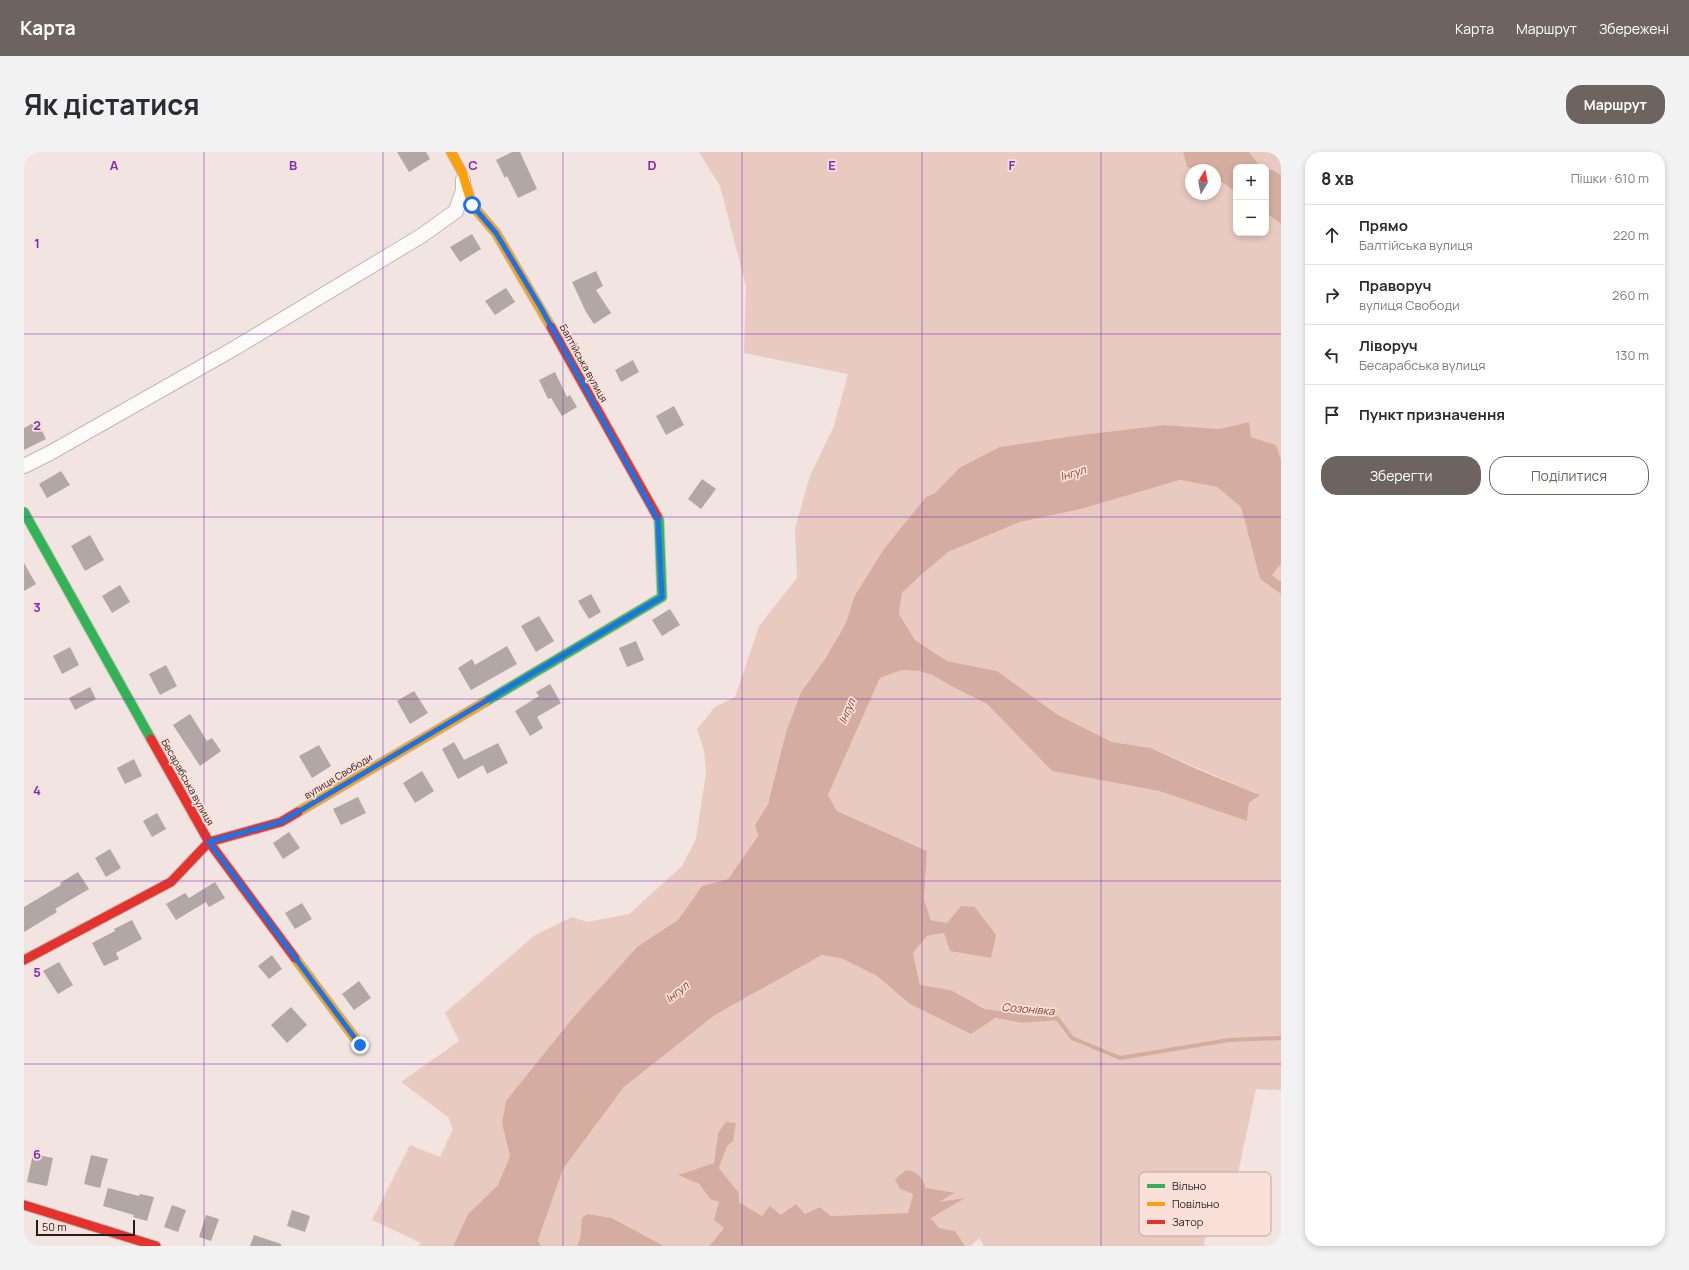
<!DOCTYPE html>
<html lang="uk">
<head>
<meta charset="utf-8">
<style>
	body { margin:0; font-family:Manrope,sans-serif; background:#f2f2f3; color:#2b2b33 }
	.controls { position:absolute; right:12px; top:12px; display:grid; overflow:hidden; border-radius:8px; box-shadow:0 2px 6px #0003 }
	.controls button { width:36px; height:36px; display:grid; place-items:center; padding:0; border:0; border-bottom:1px solid #e1e1e2; background:#fff; color:#2b2b33; font:20px sans-serif }
	.compass { position:absolute; left:1161px; top:12px; width:36px; height:36px; border-radius:50%; background:#fff; box-shadow:0 2px 6px #0003; rotate:10deg }
	.scale { position:absolute; left:12px; bottom:10px; width:99px; box-sizing:border-box; padding-left:4px; border:2px solid #261d1a; border-top:0; font-size:11px; line-height:14px; white-space:nowrap; color:#261d1a; -webkit-text-stroke:3px #fae0d8; paint-order:stroke }
	.stop { position:absolute; width:12px; height:12px; margin:-9px; border:3px solid #1a73e8; border-radius:50%; background:#fff }
	.stop.end { background:#1a73e8; border-color:#fff; box-shadow:0 1px 4px #0008 }
	.list { margin:0; padding:0; list-style:none }
	h2 { display:flex; justify-content:space-between; align-items:center; height:52px; margin:0; padding:0 16px; font-size:17px }
	h2 small { font-size:13px; font-weight:400; color:#7c7c81 }
	.list li { display:grid; grid-template-columns:26px 1fr auto; gap:12px; align-items:center; box-sizing:border-box; height:60px; padding:0 16px; border-top:1px solid #e1e1e2 }
	.list b { display:block; font-size:15px; white-space:nowrap }
	.list p { margin:0; font-size:13px; white-space:nowrap; color:#7c7c81 }
	.list em { font-size:13px; font-style:normal; color:#7c7c81 }
	.actions { display:flex; gap:8px; padding:12px 16px }
	.actions a { flex:1; padding:9px 0; border:1px solid #6d635f; border-radius:16px; text-align:center; font-size:14px; color:#6d635f }
	.actions .main { background:#6d635f; color:#fff }
	.icon { flex:none; width:22px; height:22px; fill:none; stroke:currentColor; stroke-width:2; stroke-linecap:round; stroke-linejoin:round }
	.map { position:relative; flex:none; width:1257px; height:1094px; overflow:hidden; border-radius:16px }
	header { display:flex; align-items:center; gap:24px; box-sizing:border-box; height:56px; padding:0 20px; background:#6d635f; color:#fff }
	header strong { font-size:19px }
	nav { display:flex; gap:22px; margin-inline-start:auto; font-size:14px }
	.intro { display:flex; align-items:center; justify-content:space-between; box-sizing:border-box; height:96px; padding:0 24px }
	h1 { margin:0; font-size:28px }
	.button { padding:10px 18px; border-radius:16px; background:#6d635f; color:#fff; font-size:14px; font-weight:700 }
	main { display:flex; gap:24px; padding:0 24px }
	aside { flex:1; background:#fff; border-radius:16px; box-shadow:0 2px 6px #0003 }
	.map>svg:first-child { display:block }
	.green { fill:#e8cac1 }
	.water { fill:#d5ada0 }
	.lines { fill:none; stroke-linecap:round; stroke-linejoin:round }
	.stream { stroke:#d5ada0; stroke-width:4 }
	.building { fill:#b2a7a4 }
	.street-casing { stroke:#c3b8b5; stroke-width:16 }
	.fast-casing { stroke:#c3b8b5; stroke-width:11 }
	.slow-casing { stroke:#c3b8b5; stroke-width:11 }
	.jam-casing { stroke:#c3b8b5; stroke-width:11 }
	.street { stroke:#fdfbfa; stroke-width:14 }
	.fast { stroke:#30b455; stroke-width:9 }
	.slow { stroke:#ff9f0a; stroke-width:9 }
	.jam { stroke:#e5322d; stroke-width:9 }
	.route { stroke:#1a73e8; stroke-width:5 }
	.grid { fill:none; stroke:#7b2cbf; stroke-width:1; stroke-opacity:0.55 }
	.labels { text-anchor:middle; stroke-width:3.5; stroke-linejoin:round; paint-order:stroke }
	.street-label { font-size:10px; fill:#261d1a; stroke:#fae0d8 }
	.water-label { font-size:11px; font-style:italic; fill:#7e3d28; stroke:#fae0d8 }
	.key { fill:#fae0d8; stroke:#baa69f; stroke-width:1 }
	.key-label { font-size:11px; fill:#261d1a }
	.grid-label { font-size:13px; text-anchor:middle; font-weight:bold; fill:#7b2cbf; stroke:#fae0d8; stroke-width:3.5; stroke-linejoin:round; paint-order:stroke }
</style>
</head>
<body>
<header>
<strong>Карта</strong>
<nav><a>Карта</a><a>Маршрут</a><a>Збережені</a></nav>
</header>
<div class="intro"><h1>Як дістатися</h1><a class="button">Маршрут</a></div>
<main>
<div class="map">
<svg width="1257" height="1094" viewBox="0 0 1257 1094">
	<rect width="100%" height="100%" fill="#f2e4e0"/>
	<g class="green">
		<polygon points="675,0 1159,0 1163,15 1175,18 1167,18 1167,42 1191,42 1191,25 1212,40 1212,81 1242,81 1242,61 1257,72 1257,307 1252,293 1227,285 1225,270 1195,277 1141,273 1056,283 975,295 935,316 911,341 902,345 830,445 822,471 801,507 777,540 762,580 744,652 731,673 734,684 704,727 678,734 654,768 614,794 478,972 486,1004 474,1033 444,1062 429,1094 395,1094 397,1091 348,1068 386,993 416,1005 429,977 424,965 377,930 435,889 421,861 511,783 548,765 563,770 605,762 658,714 672,687 682,621 680,598 673,577 691,555 711,545 735,474 773,426 771,376 786,324 810,274 824,222 720,201 722,134 696,34"/>
		<polygon points="1225,0 1257,0 1257,23 1249,18 1242,18 1242,15 1237,15"/>
		<polygon points="1156,328 1193,335 1217,355 1236,427 1257,442 1257,938 1232,937 1204,1067 1187,1069 1180,1090 1181,1094 960,1094 955,1086 947,1094 941,1094 931,1079 915,1076 907,1066 939,1047 913,1051 930,1042 876,1037 889,1042 884,1061 807,1064 796,1055 781,1062 738,1064 715,1050 715,1041 695,1016 703,994 694,981 690,1011 655,1023 675,1032 686,1047 695,1050 700,1076 685,1094 640,1094 588,1066 558,1066 556,1086 553,1094 517,1094 514,1090 539,1017 600,935 691,863 798,803 819,807 853,824 886,852 998,871 1034,868 964,858 927,838 896,833 889,801 903,784 920,781 937,754 923,771 907,768 900,748 903,699 813,659 804,643 856,526 878,518 895,519 908,523 931,536 963,552 1028,619 1135,639 1223,669 1225,651 1236,643 1127,596 1088,590 1034,563 973,519 923,509 891,488 875,462 878,441 897,423 924,400 996,370 1057,357"/>
		<polygon points="1257,412 1257,430 1248,423"/>
	</g>
	<g class="water">
		<polygon points="1159,0 1225,0 1237,15 1212,15 1212,40 1191,25 1191,18 1175,18 1163,15"/>
		<polygon points="1242,18 1249,18 1257,23 1257,72 1242,61"/>
		<polygon points="1225,270 1227,285 1252,293 1257,307 1257,412 1248,423 1257,430 1257,442 1236,427 1217,355 1193,335 1156,328 1057,357 996,370 924,400 897,423 878,441 875,462 891,488 923,509 973,519 1034,563 1088,590 1127,596 1175,618 1236,643 1225,651 1223,669 1135,639 1028,619 963,552 931,536 908,523 895,519 878,518 856,526 804,643 813,659 903,699 900,748 907,768 923,771 937,754 951,755 972,783 967,806 926,799 920,781 903,784 889,801 896,833 927,838 961,857 1037,868 998,871 971,866 947,882 886,852 853,824 819,807 798,803 691,863 600,935 539,1017 514,1089 517,1094 429,1094 444,1062 474,1033 486,1004 478,972 482,949 548,867 614,794 654,768 678,734 704,727 734,684 731,673 744,652 762,580 777,540 801,507 822,471 830,445 860,397 902,345 911,341 935,316 975,295 1056,283 1141,273 1195,277"/>
		<path d="M 702,970 L 712,971 L 709,989 L 703,994 L 695,1016 L 715,1041 L 715,1050 L 738,1064 L 746,1054 L 757,1063 L 772,1052 L 781,1062 L 796,1055 L 807,1064 L 884,1061 L 889,1042 L 876,1037 L 871,1027 L 882,1018 C 894,1019 898,1026 902,1036 L 931,1041 L 915,1050 L 941,1046 L 907,1066 L 915,1076 L 931,1079 L 941,1094 L 685,1094 L 700,1076 L 690,1068 L 695,1050 L 686,1047 L 675,1032 L 654,1023 L 690,1011 L 694,981 Z"/>
		<polygon points="563,1062 588,1066 640,1094 553,1094 556,1086 558,1066"/>
	</g>
	<g class="lines">
		<polyline class="stream" points="1015,865 1033,866 1048,886 1096,906 1205,888 1257,886"/>
	</g>
	<g class="building">
		<polygon points="373,0 402,0 406,7 385,20"/>
		<polygon points="488,0 496,0 513,37 494,46 483,24 481,26 472,8"/>
		<polygon points="448,82 457,97 436,110 426,95"/>
		<polygon points="572,119 579,134 572,138 587,161 570,172 562,160 548,130"/>
		<polygon points="482,136 491,150 471,163 461,149"/>
		<polygon points="609,208 615,220 597,230 591,218"/>
		<polygon points="531,220 543,245 546,243 553,255 538,264 527,246 524,247 515,228"/>
		<polygon points="650,254 660,273 642,283 632,264"/>
		<polygon points="13,269 22,287 0,298 0,276"/>
		<polygon points="37,319 46,333 23,346 15,332"/>
		<polygon points="678,327 692,337 677,357 664,347"/>
		<polygon points="66,383 80,408 61,419 47,394"/>
		<polygon points="0,411 12,432 0,439"/>
		<polygon points="96,433 106,450 88,461 78,444"/>
		<polygon points="567,442 577,460 565,467 554,449"/>
		<polygon points="646,457 656,473 638,484 628,468"/>
		<polygon points="515,464 530,489 512,500 497,474"/>
		<polygon points="612,489 620,508 603,515 595,496"/>
		<polygon points="483,494 493,512 447,538 434,516 448,507 451,513"/>
		<polygon points="46,495 55,513 38,522 29,504"/>
		<polygon points="142,513 153,534 136,543 125,522"/>
		<polygon points="526,532 537,551 513,565 519,576 506,584 491,559 515,544 512,540"/>
		<polygon points="66,535 72,547 51,558 45,546"/>
		<polygon points="390,539 404,561 386,572 373,549"/>
		<polygon points="166,562 183,589 188,586 197,599 176,614 149,573"/>
		<polygon points="430,590 440,608 474,591 484,611 463,622 459,613 434,627 418,597"/>
		<polygon points="295,593 307,614 288,626 275,604"/>
		<polygon points="110,607 118,624 101,632 93,616"/>
		<polygon points="398,619 410,639 391,651 379,631"/>
		<polygon points="334,645 342,661 317,673 309,657"/>
		<polygon points="133,661 142,677 128,685 119,669"/>
		<polygon points="265,680 276,696 259,707 249,691"/>
		<polygon points="86,697 97,716 82,725 71,706"/>
		<polygon points="54,720 65,737 31,757 33,760 0,780 0,755 37,733 36,731"/>
		<polygon points="191,730 201,746 185,755 182,750 152,768 142,752 161,741 165,746"/>
		<polygon points="278,751 288,767 271,777 261,761"/>
		<polygon points="108,768 118,787 92,801 95,807 80,814 68,791 91,779 90,777"/>
		<polygon points="248,803 258,817 245,827 234,814"/>
		<polygon points="35,810 49,833 34,842 19,819"/>
		<polygon points="335,829 347,846 330,858 318,842"/>
		<polygon points="267,855 283,873 263,891 247,873"/>
		<polygon points="9,1002 29,1006 23,1034 3,1030"/>
		<polygon points="67,1003 84,1007 76,1036 60,1032"/>
		<polygon points="84,1036 115,1044 116,1042 130,1045 123,1069 109,1065 110,1063 79,1054"/>
		<polygon points="148,1053 162,1058 154,1080 140,1075"/>
		<polygon points="268,1058 286,1064 281,1080 263,1074"/>
		<polygon points="182,1063 195,1067 187,1089 175,1085"/>
		<polygon points="230,1083 257,1092 257,1094 226,1094"/>
	</g>
	<g class="lines">
		<g class="street-casing">
			<polyline id="street" points="0,314 26,301 211,196 397,84 432,59 439,38 439,28"/>
		</g>
		<g class="fast-casing">
			<g id="fast">
				<polyline points="0,360 127,587"/>
				<polyline points="461,550 638,445 635,368 633,364"/>
			</g>
		</g>
		<g class="slow-casing">
			<g id="slow">
				<polyline points="427,0 438,20 448,53 472,81 527,175"/>
				<polyline points="274,660 461,550"/>
				<polyline points="271,806 336,893"/>
			</g>
		</g>
		<g class="jam-casing">
			<g id="jam">
				<polyline points="527,175 633,364"/>
				<polyline points="127,587 185,690 271,806"/>
				<polyline points="0,808 147,730 185,690 257,670 274,660"/>
				<polyline points="0,1053 132,1094"/>
			</g>
		</g>
		<use href="#street" class="street"/>
		<use href="#fast" class="fast"/>
		<use href="#slow" class="slow"/>
		<use href="#jam" class="jam"/>
	</g>
	<g class="lines">
		<polyline class="route" points="336,893 185,690 257,670 638,445 634,368 517,156 472,81 448,53"/>
	</g>
	<path class="grid" d="M 180,0 L 180,1094M 359,0 L 359,1094M 539,0 L 539,1094M 718,0 L 718,1094M 898,0 L 898,1094M 1077,0 L 1077,1094M 0,182 L 1257,182M 0,365 L 1257,365M 0,547 L 1257,547M 0,729 L 1257,729M 0,912 L 1257,912"/>
	<g class="labels">
		<g class="street-label">
			<text transform="translate(560 211) rotate(61)" y="4">Балтійська вулиця</text>
			<text transform="translate(314 624) rotate(-31)" y="4">вулиця Свободи</text>
			<text transform="translate(164 630) rotate(61)" y="4">Бесарабська вулиця</text>
		</g>
		<g class="water-label">
			<text transform="translate(1049 321) rotate(-18)" y="4">Інгул</text>
			<text transform="translate(823 559) rotate(-67)" y="4">Інгул</text>
			<text transform="translate(653 840) rotate(-39)" y="4">Інгул</text>
			<text transform="translate(1004 857) rotate(5)" y="4">Созонівка</text>
		</g>
	</g>
	<rect x="1115" y="1020" width="132" height="64" rx="6" class="key"/>
	<rect x="1123" y="1032" width="18" height="4" fill="#30b455"/>
	<rect x="1123" y="1050" width="18" height="4" fill="#ff9f0a"/>
	<rect x="1123" y="1068" width="18" height="4" fill="#e5322d"/>
	<g class="key-label">
		<text x="1148" y="1038">Вільно</text>
		<text x="1148" y="1056">Повільно</text>
		<text x="1148" y="1074">Затор</text>
	</g>
	<g class="grid-label">
		<text x="90" y="18">A</text>
		<text x="269" y="18">B</text>
		<text x="449" y="18">C</text>
		<text x="628" y="18">D</text>
		<text x="808" y="18">E</text>
		<text x="988" y="18">F</text>
		<text x="13" y="96">1</text>
		<text x="13" y="278">2</text>
		<text x="13" y="460">3</text>
		<text x="13" y="643">4</text>
		<text x="13" y="825">5</text>
		<text x="13" y="1007">6</text>
	</g>
</svg>
<div class="controls">
<button>+</button>
<button>−</button>
</div>
<svg class="compass" viewBox="-18 -18 36 36"><path d="M0-13l5 13h-10z" fill="#e53935"/><path d="M0 13l5-13h-10z" fill="#7c7c81"/></svg>
<div class="scale">50 m</div>
<div class="stop" style="left:448px;top:53px"></div>
<div class="stop end" style="left:336px;top:893px"></div>
</div>
<aside>
<h2>8 хв<small>Пішки · 610 m</small></h2>
<ul class="list">
<li><svg class="icon" aria-label="ahead" viewBox="0 0 24 24"><path d="M12 20V5M6 11l6-6 6 6"/></svg><div><b>Прямо</b><p>Балтійська вулиця</p></div><em>220 m</em></li>
<li><svg class="icon" aria-label="right" viewBox="0 0 24 24"><path d="M7 20v-9h11M14 6l5 5-5 5"/></svg><div><b>Праворуч</b><p>вулиця Свободи</p></div><em>260 m</em></li>
<li><svg class="icon" aria-label="left" viewBox="0 0 24 24"><path d="M17 20v-9H6M10 6l-5 5 5 5"/></svg><div><b>Ліворуч</b><p>Бесарабська вулиця</p></div><em>130 m</em></li>
<li><svg class="icon" aria-label="arrive" viewBox="0 0 24 24"><path d="M6 21V4h12l-3 4 3 4H6"/></svg><div><b>Пункт призначення</b></div></li>
</ul>
<div class="actions"><a class="main">Зберегти</a><a>Поділитися</a></div>
</aside>
</main>
</body>
</html>
